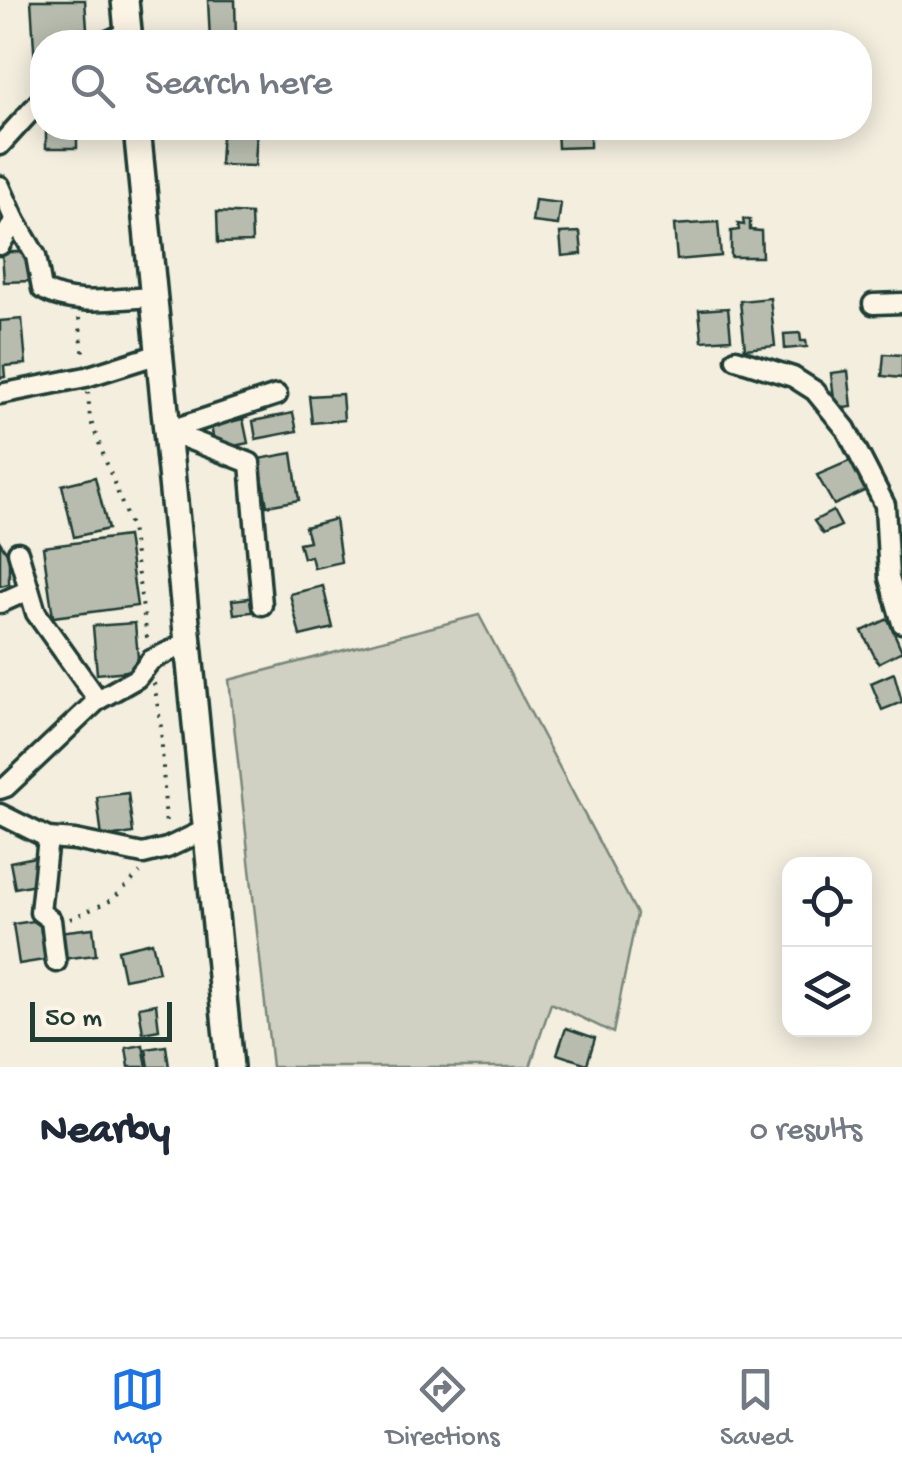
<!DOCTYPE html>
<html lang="en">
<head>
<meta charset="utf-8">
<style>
	body { margin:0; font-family:"Gochi Hand",sans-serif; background:#f2f2f3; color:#1f2937 }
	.controls { position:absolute; right:30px; bottom:30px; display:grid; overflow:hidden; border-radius:20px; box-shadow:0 5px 25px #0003 }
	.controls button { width:90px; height:90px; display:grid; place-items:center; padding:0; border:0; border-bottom:2px solid #e0e1e3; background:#fff; color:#1f2937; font:50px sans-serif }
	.scale { position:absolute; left:30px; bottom:25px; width:142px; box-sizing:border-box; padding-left:10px; border:5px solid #1f3d34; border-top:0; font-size:28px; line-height:35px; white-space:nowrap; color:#1f3d34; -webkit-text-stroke:8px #fcf5e5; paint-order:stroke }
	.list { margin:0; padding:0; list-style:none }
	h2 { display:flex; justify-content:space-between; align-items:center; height:130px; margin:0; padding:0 40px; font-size:42px }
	h2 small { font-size:32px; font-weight:400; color:#747a83 }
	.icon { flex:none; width:55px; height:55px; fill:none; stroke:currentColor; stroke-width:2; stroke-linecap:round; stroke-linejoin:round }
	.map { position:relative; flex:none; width:902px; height:1067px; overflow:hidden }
	.search { position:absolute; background:#fff; box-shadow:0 5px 25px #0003; left:30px; right:30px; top:30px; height:110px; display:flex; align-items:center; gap:25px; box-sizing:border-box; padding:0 35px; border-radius:40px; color:#747a83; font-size:38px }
	.sheet { height:270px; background:#fff }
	nav { display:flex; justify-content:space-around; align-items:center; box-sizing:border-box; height:140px; border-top:2px solid #e0e1e3; background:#fff; font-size:28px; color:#747a83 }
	nav a { display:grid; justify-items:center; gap:5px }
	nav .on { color:#1a73e8 }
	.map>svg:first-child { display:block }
	.green { fill:#d0d1c2; stroke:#78877b; stroke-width:2.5 }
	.building { fill:#b8bcae; stroke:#1f3d34; stroke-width:2.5 }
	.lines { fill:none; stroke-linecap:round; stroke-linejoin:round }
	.minor-casing { stroke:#1f3d34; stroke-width:25 }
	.primary-casing { stroke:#1f3d34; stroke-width:32 }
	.path { stroke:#1f3d34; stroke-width:4; stroke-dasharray:2.5 8; stroke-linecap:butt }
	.minor { stroke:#fcf5e5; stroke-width:18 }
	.primary { stroke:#fcf5e5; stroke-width:25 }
</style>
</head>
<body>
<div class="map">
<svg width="902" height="1067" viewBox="0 0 902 1067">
	<rect width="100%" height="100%" fill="#f3eede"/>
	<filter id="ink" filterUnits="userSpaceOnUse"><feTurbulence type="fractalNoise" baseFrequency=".01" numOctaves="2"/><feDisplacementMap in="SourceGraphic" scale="20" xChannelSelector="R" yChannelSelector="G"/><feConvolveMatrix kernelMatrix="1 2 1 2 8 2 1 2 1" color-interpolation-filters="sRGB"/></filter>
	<g filter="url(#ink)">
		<polygon class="green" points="479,615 637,914 613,1033 551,1003 530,1067 272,1067 229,680"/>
		<g class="building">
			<polygon points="31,0 85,0 87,29 79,29 79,42 42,42 42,65 35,65"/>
			<polygon points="208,0 235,0 236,39 210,40"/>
			<rect x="46" y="128" width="31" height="20"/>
			<polygon points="222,128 257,128 255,166 220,165"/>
			<polygon points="557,128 590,128 590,147 558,148"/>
			<polygon points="535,200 561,203 558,225 532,222"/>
			<polygon points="217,212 251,214 252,242 218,243"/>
			<polygon points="743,219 750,220 750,230 761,231 762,257 731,257 731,231 739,230 738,224 744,225"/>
			<polygon points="718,222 721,256 677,260 674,225"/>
			<polygon points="580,232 582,254 562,256 560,233"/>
			<polygon points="2,252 30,252 31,281 4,282"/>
			<polygon points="770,298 775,346 745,349 740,301"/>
			<polygon points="728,308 731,339 702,341 699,310"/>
			<polygon points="22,319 26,364 4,366 5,377 0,378 0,321"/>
			<polygon points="800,333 801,341 806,341 807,347 785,349 784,334"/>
			<polygon points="884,354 902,355 902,378 882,376"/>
			<polygon points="848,371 852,407 835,409 831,373"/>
			<polygon points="342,394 344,420 312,423 309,396"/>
			<polygon points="293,413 297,431 256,439 253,421"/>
			<polygon points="243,419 248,443 224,448 220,440 214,441 211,426"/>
			<polygon points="292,453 299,500 267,506 259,459"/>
			<polygon points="854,459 871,488 834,505 817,475"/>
			<polygon points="95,477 108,529 74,537 62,485"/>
			<polygon points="833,511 841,526 823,534 814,521"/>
			<polygon points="335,519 341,562 314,568 311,556 303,558 299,543 309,541 305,527"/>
			<polygon points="127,536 137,606 53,617 43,547"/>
			<polygon points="0,542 9,556 9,584 0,586"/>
			<polygon points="323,586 333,628 300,636 290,594"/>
			<polygon points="250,598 252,612 234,614 232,600"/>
			<polygon points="888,619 902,651 878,663 862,631"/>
			<polygon points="135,623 139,670 97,674 93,626"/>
			<polygon points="894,673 902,702 882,710 871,683"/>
			<polygon points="128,793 133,833 102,838 97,797"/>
			<polygon points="35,857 40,883 15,888 10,862"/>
			<polygon points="40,920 41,933 47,934 50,959 19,964 13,924"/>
			<polygon points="93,928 96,955 61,959 58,932"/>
			<polygon points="152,942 159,972 124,979 118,950"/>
			<polygon points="156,1004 159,1030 143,1033 139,1007"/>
			<polygon points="566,1028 595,1038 587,1064 557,1054"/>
			<polygon points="143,1045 147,1067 129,1067 126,1048"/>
			<polygon points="166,1046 169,1067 149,1067 146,1049"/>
		</g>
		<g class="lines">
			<g class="minor-casing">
				<g id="minor">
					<polyline points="106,42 128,32"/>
					<polyline points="0,145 42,99"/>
					<path d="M 0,186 L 15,220 L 36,256 L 42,289 C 72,308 120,298 154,297"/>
					<polyline points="0,245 15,220"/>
					<polyline points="873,304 902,303"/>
					<polyline points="736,359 793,377 815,391 846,429 885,505 889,578 902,623"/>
					<polyline points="0,394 86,377 159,354"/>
					<polyline points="167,431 250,463 262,605"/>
					<polyline points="167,431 277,395"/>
					<polyline points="18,552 36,613 98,700"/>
					<polyline points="0,603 29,590"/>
					<polyline points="0,789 6,787 98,700 137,678 151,660 187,643"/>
					<polyline points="0,814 48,838 75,840 143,854 167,848 205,830"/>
					<polyline points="48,838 40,912 51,920 56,962"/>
				</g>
			</g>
			<g class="primary-casing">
				<g id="primary">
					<polyline points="125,0 129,42"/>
					<polyline points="137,128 230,1067"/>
				</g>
			</g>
			<g class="path">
				<polyline points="79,318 84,358"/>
				<polyline points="88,392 90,419 131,528 148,644"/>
				<polyline points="154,683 161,727 166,828"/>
				<polyline points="70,919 112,900 140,873"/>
			</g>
			<use href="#minor" class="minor"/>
			<use href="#primary" class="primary"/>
		</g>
	</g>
</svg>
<div class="controls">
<button><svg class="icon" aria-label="locate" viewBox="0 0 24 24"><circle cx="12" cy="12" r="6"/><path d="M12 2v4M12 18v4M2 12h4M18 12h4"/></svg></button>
<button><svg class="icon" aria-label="layers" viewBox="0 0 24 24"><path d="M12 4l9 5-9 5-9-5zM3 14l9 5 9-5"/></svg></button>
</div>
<div class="scale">50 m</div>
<div class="search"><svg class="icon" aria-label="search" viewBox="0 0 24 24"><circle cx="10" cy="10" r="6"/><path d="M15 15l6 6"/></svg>Search here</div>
</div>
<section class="sheet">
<h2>Nearby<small>0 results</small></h2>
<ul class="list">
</ul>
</section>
<nav>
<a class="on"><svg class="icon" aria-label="map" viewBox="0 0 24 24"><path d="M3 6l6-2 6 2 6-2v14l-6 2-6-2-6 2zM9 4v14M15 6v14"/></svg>Map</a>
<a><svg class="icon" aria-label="directions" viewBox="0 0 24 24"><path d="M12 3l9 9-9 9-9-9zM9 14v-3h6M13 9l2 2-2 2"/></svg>Directions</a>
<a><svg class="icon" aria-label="saved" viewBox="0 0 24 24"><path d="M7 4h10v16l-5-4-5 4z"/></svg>Saved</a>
</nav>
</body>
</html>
